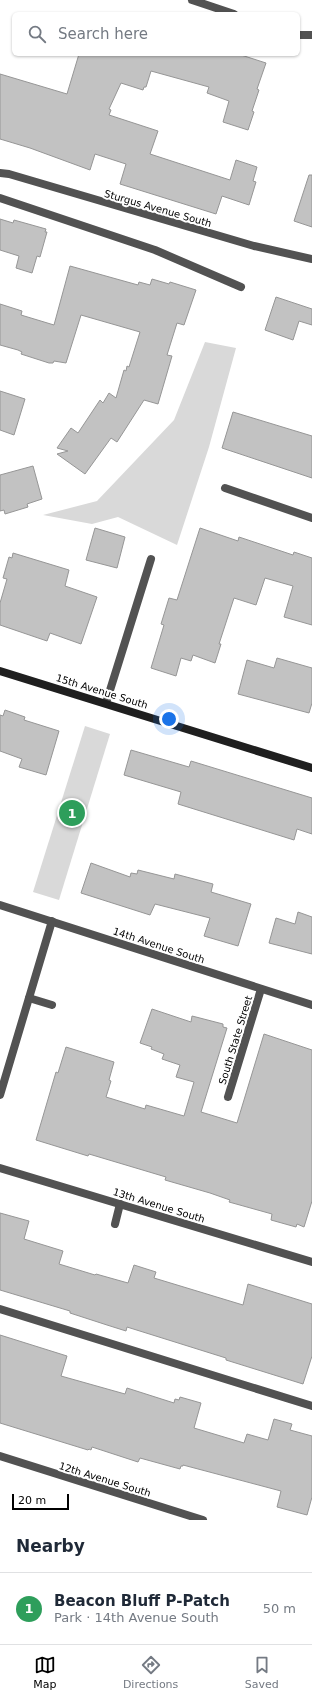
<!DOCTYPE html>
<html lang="en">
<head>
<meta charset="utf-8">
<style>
	body { margin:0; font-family:"DejaVu Sans",sans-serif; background:#f2f2f3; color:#1f2937 }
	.scale { position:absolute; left:12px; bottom:10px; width:57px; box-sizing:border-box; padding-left:4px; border:2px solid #000; border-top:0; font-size:11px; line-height:14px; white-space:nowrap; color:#000; -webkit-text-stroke:3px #fff; paint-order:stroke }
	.you { position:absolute; left:169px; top:719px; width:14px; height:14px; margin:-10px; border:3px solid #fff; border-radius:50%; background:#1a73e8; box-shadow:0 0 0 6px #1a73e833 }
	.badge { display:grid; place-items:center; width:26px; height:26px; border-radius:50%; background:#000; color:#fff; font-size:13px; font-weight:700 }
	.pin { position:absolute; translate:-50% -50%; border:2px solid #fff; box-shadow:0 1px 4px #0006 }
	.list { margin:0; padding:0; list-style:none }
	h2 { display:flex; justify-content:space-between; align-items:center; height:52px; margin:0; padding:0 16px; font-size:17px }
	h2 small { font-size:13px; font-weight:400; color:#747a83 }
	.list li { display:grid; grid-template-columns:26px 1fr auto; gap:12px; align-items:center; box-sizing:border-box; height:72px; padding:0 16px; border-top:1px solid #e0e1e3 }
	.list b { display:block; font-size:15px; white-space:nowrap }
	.list p { margin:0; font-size:13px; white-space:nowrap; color:#747a83 }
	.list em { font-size:13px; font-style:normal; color:#747a83 }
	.icon { flex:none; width:22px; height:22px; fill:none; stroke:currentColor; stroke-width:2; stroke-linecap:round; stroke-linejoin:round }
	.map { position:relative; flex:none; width:312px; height:1520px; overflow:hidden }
	.search { position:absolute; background:#fff; box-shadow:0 1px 3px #0004; left:12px; right:12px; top:12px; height:44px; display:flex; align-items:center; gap:10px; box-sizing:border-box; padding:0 14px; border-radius:6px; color:#747a83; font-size:15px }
	.sheet { height:124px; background:#fff }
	nav { display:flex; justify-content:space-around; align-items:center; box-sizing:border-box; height:56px; border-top:1px solid #e0e1e3; background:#fff; font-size:11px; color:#747a83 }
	nav a { display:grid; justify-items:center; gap:2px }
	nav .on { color:#000 }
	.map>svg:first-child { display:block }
	.green { fill:#d9d9d9 }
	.building { fill:#c2c2c2; stroke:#969696 }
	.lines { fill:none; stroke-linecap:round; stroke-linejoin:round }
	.service { stroke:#525252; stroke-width:8 }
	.minor { stroke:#525252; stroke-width:8 }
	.tertiary { stroke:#525252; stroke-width:8 }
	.secondary { stroke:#1f1f1f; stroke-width:8 }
	.labels { text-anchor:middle; stroke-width:4; stroke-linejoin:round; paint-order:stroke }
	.street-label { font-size:10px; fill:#000; stroke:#fff }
</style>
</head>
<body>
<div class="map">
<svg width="312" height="1520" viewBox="0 0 312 1520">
	<rect width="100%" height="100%" fill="#fff"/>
	<g class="green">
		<polygon points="205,342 236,348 209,447 177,545 118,517 92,524 43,515 97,501 174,420"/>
		<polygon points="85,726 110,734 59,900 33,892"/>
	</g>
	<g class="building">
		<polygon points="79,54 238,54 266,63 257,89 259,90 252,111 254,112 248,130 223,122 229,101 207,93 209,87 151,71 146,87 144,87 143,90 121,83 109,109 111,110 109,115 158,131 150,154 230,180 236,160 257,167 253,181 256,182 249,205 222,196 216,214 120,184 126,164 95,154 90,170 30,148 0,139 0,74 67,94"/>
		<polygon points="309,175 312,175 312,227 294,221"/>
		<polygon points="0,219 13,223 14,220 46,229 45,232 47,232 40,257 37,256 32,273 16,268 19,256 0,250"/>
		<polygon points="70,266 138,285 139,282 150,285 152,279 169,284 170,282 196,290 184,325 177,323 167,355 172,356 158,404 144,400 117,442 111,438 85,474 57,454 68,451 57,448 71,428 78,433 100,400 103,403 109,393 116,398 124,370 126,371 127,366 129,367 140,332 81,315 66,363 54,361 53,363 49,363 21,354 22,352 18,350 0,345 0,304 22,311 21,315 54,325"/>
		<polygon points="276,297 312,309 312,325 299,321 293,340 265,330"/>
		<polygon points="0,391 25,399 14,435 0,430"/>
		<polygon points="233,412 312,436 312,478 222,448"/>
		<polygon points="33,466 42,499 27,504 28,507 5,514 4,510 0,511 0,475"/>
		<polygon points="95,528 125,537 117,568 86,560"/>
		<polygon points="200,528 238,541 239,537 293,555 294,552 312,558 312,625 284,617 293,586 265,578 256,605 234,598 219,644 221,644 215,663 193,655 191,661 181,658 176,676 151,668 164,625 161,624 169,598 177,600"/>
		<polygon points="13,553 69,570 65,586 97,597 81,644 50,633 47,641 0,625 0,603 7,579 3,578 9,557 12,558"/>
		<polygon points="277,658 312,668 312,703 309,713 238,694 247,660 274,668"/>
		<polygon points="5,710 25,717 24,720 59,731 46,775 19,767 22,759 0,751 0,715 3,716"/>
		<polygon points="131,750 189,767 191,761 312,798 312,834 297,829 294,840 178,804 181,792 124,775"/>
		<polygon points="91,863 130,877 131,873 137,874 138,870 174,879 175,874 213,884 211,892 251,904 238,946 204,936 210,918 155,904 150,915 81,893"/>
		<polygon points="298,912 312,917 312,954 269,943 276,918 295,924"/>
		<polygon points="152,1009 191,1022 192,1016 196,1017 223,1024 223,1027 227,1028 201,1112 237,1123 264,1034 312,1050 312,1201 304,1227 297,1224 296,1227 271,1220 272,1214 229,1202 230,1200 210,1193 165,1180 166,1177 89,1154 88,1156 36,1140 56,1072 58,1073 66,1047 114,1062 109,1080 111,1081 106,1097 145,1109 146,1105 184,1116 194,1082 176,1077 180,1065 162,1059 164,1054 151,1049 152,1047 140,1043"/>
		<polygon points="0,1213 29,1221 24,1239 63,1251 59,1264 95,1275 96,1274 128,1283 134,1265 156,1272 154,1278 243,1305 248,1284 312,1304 312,1356 303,1384 226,1360 226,1358 127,1327 126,1331 107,1325 70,1313 70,1311 0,1290"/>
		<polygon points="0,1335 67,1356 61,1376 125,1394 127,1388 174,1403 175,1399 179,1400 180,1397 201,1403 194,1428 244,1443 247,1434 268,1440 274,1419 292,1424 290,1430 312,1436 312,1497 307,1515 277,1507 281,1491 183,1465 183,1466 181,1466 180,1469 140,1458 138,1462 92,1447 91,1450 89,1449 88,1450 0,1423"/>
	</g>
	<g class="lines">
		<g class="service">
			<polyline points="29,998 52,1005"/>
			<polyline points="115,1224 120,1204"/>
			<polyline points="0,1309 312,1406"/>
		</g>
		<g class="minor">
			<polyline points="192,0 234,14"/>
			<polyline points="298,35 312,35"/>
			<polyline points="0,173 9,174 254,246 312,259"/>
			<polyline points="0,198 155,250 241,287"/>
			<polyline points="225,488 312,518"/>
			<polyline points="106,703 151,559"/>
			<polyline points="228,1097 261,989"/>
			<polyline points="0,1168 312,1262"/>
			<polyline points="0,1456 203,1520"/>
		</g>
		<g class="tertiary">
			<polyline points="0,905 312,1005"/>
			<polyline points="0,1095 52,921"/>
		</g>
		<polyline class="secondary" points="0,671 312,768"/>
	</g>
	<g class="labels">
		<g class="street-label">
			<text transform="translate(158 208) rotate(16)" y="4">Sturgus Avenue South</text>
			<text transform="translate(102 691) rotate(17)" y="4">15th Avenue South</text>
			<text transform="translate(159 945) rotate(18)" y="4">14th Avenue South</text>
			<text transform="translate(235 1040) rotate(-73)" y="4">South State Street</text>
			<text transform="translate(159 1205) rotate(17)" y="4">13th Avenue South</text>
			<text transform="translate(105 1479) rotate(17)" y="4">12th Avenue South</text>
		</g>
	</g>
</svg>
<div class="scale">20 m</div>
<div class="you"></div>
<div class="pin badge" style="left:72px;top:813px;background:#2e9e5b">1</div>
<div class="search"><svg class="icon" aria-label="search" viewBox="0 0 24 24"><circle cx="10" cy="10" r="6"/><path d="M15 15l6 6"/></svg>Search here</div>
</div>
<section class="sheet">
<h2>Nearby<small></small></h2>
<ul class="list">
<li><span class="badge" style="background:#2e9e5b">1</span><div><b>Beacon Bluff P-Patch</b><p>Park · 14th Avenue South</p></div><em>50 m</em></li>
</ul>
</section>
<nav>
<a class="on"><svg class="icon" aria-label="map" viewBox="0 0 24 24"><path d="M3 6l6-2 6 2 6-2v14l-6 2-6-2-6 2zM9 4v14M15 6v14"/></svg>Map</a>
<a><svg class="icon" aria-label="directions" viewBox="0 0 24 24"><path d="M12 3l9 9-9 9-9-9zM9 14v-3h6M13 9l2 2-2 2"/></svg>Directions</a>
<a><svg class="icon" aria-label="saved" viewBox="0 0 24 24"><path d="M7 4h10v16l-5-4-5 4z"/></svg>Saved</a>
</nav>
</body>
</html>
